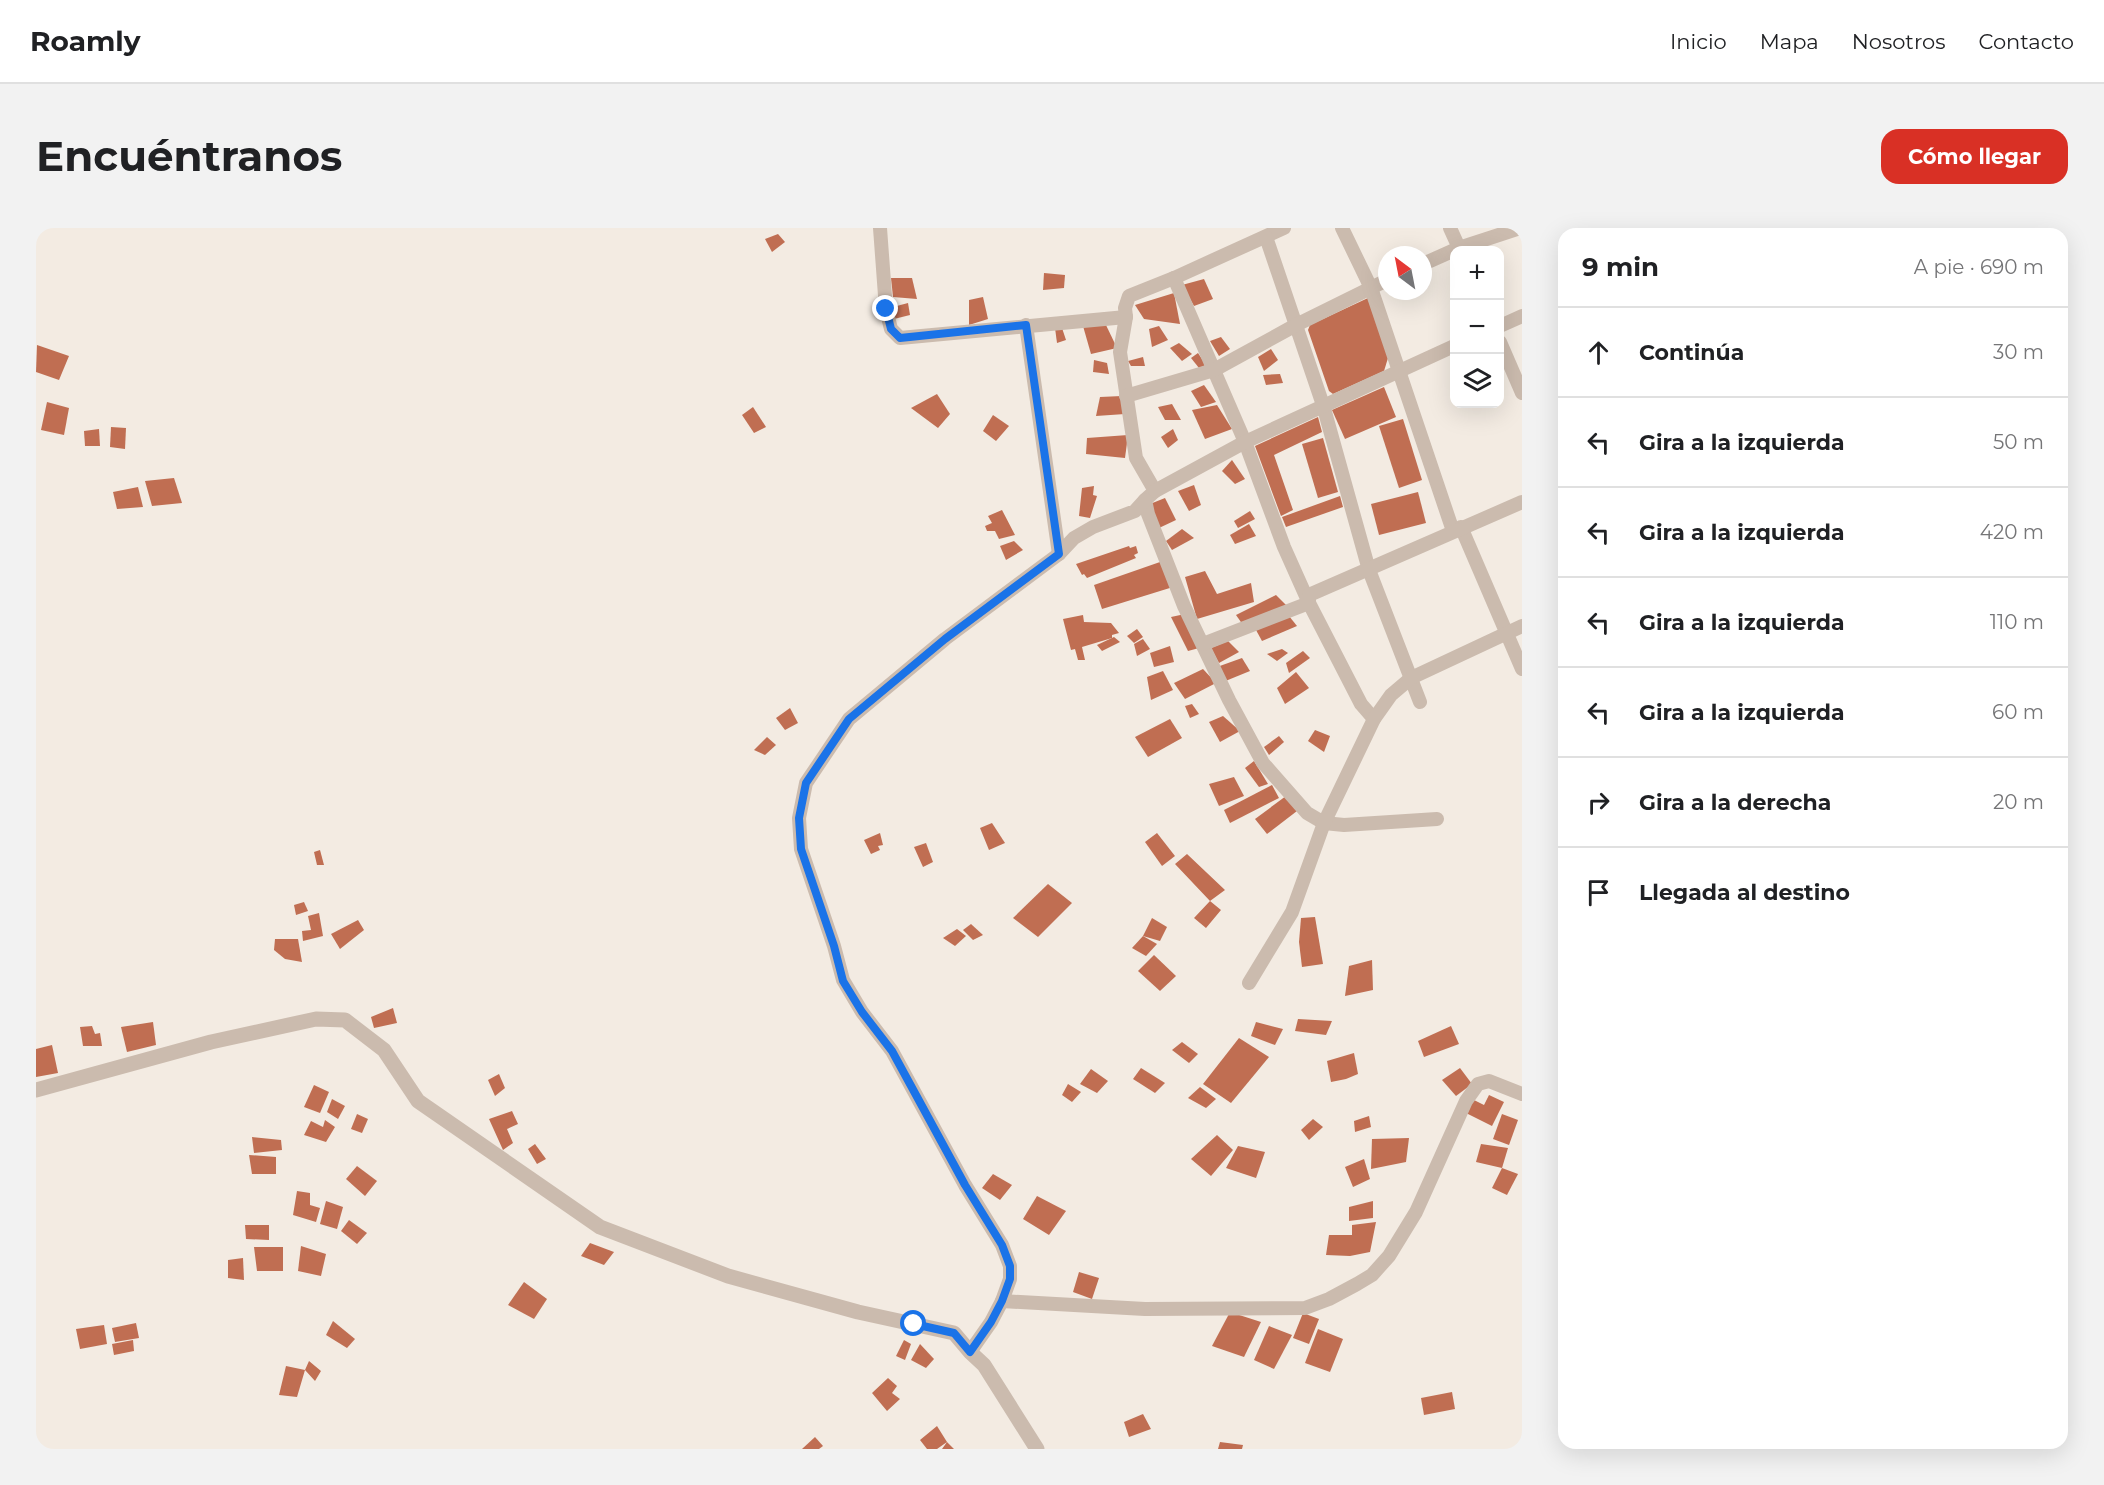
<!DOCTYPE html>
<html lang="es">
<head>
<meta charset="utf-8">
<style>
	body { margin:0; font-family:Montserrat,sans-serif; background:#f2f2f2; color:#202124 }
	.controls { position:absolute; right:18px; top:18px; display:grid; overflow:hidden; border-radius:12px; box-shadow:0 6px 24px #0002 }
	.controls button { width:54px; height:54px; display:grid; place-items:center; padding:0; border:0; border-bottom:2px solid #e0e0e0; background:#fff; color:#202124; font:30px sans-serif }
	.compass { position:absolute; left:1342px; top:18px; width:54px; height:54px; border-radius:50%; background:#fff; box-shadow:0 6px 24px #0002; rotate:328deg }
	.stop { position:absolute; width:18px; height:18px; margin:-14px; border:4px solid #1a73e8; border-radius:50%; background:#fff }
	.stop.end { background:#1a73e8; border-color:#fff; box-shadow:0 2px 6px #0008 }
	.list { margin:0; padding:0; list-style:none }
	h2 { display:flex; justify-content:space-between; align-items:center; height:78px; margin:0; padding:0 24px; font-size:26px }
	h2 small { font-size:20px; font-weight:400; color:#757577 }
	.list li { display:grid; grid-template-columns:39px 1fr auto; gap:18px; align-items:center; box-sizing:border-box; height:90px; padding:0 24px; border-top:2px solid #e0e0e0 }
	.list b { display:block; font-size:22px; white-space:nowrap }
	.list em { font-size:20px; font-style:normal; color:#757577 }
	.icon { flex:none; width:33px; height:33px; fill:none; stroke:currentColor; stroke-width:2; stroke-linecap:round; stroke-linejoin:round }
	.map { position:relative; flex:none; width:1486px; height:1221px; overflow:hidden; border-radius:18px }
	header { display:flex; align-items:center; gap:36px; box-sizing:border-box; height:84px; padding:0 30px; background:#fff; border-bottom:2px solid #e0e0e0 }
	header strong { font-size:28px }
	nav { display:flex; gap:33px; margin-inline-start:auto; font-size:21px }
	.intro { display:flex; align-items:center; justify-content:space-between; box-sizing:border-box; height:144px; padding:0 36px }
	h1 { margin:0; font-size:42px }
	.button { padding:15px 27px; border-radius:18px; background:#d93025; color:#fff; font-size:21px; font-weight:700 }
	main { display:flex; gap:36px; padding:0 36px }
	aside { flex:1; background:#fff; border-radius:18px; box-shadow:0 6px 24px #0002 }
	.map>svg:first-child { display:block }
	.building { fill:#c06e52 }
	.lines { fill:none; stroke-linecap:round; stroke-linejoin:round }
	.minor { stroke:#cbbbae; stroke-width:14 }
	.tertiary { stroke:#cbbbae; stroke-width:15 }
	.route { stroke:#1a73e8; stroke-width:8 }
</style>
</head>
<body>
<header>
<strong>Roamly</strong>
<nav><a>Inicio</a><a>Mapa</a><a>Nosotros</a><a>Contacto</a></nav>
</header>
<div class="intro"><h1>Encuéntranos</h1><a class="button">Cómo llegar</a></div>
<main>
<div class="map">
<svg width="1486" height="1221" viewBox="0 0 1486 1221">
	<rect width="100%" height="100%" fill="#f3ebe2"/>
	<g class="building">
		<polygon points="742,6 749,14 736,24 729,11"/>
		<polygon points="1008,45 1029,47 1028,60 1007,62"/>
		<polygon points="855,50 876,50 881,71 857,69"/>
		<polygon points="1168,51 1177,71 1158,78 1146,57"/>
		<polygon points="1138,65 1144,96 1108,91 1099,77"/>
		<polygon points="947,69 952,91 933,97 933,72"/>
		<polygon points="1332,70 1352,130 1348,143 1297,166 1293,163 1272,102 1274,97"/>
		<polygon points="872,75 874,87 858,91 857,79"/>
		<polygon points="1069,95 1081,120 1055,126 1047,98"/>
		<polygon points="1123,98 1132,112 1116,119 1113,101"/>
		<polygon points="1019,100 1026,100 1030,112 1021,115"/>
		<polygon points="1185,109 1194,121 1183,128 1174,113"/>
		<polygon points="1143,115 1156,126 1146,133 1134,120"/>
		<polygon points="1,117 33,128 23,152 0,144"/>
		<polygon points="1235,121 1242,132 1228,143 1222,129"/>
		<polygon points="1162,125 1170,137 1163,140 1155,130"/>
		<polygon points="1107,129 1109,138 1095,138 1092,133"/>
		<polygon points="1058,132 1071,135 1073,146 1057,144"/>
		<polygon points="1244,146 1247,155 1230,157 1227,147"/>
		<polygon points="1168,157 1180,174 1165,179 1155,163"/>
		<polygon points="1348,159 1360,189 1309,211 1296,182"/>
		<polygon points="901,166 914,186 902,200 875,180"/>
		<polygon points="1086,168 1089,186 1060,188 1064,169"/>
		<polygon points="11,174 33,180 28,207 5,202"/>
		<polygon points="1136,176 1145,192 1129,192 1122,179"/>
		<polygon points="1181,177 1196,201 1169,211 1156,182"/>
		<polygon points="717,179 730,199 718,205 706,187"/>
		<polygon points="957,187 973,198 960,213 947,203"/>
		<polygon points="1282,189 1286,204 1238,227 1257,282 1245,288 1219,218"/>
		<polygon points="1367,191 1386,252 1363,260 1343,198"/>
		<polygon points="75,199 90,200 89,221 74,219"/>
		<polygon points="63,201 64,218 49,218 48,203"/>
		<polygon points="1137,201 1142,212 1132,220 1125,209"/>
		<polygon points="1092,207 1089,230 1050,226 1051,210"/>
		<polygon points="1287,210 1302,264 1282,270 1266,216"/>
		<polygon points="1196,232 1209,251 1199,256 1186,243"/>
		<polygon points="138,250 146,275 116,278 109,253"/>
		<polygon points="1158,257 1165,277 1153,283 1142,263"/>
		<polygon points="1058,258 1057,267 1061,268 1054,290 1043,288 1046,260"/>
		<polygon points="102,259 107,279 81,281 77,264"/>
		<polygon points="1382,264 1390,295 1343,307 1335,276"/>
		<polygon points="1304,268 1307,279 1250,299 1246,289"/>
		<polygon points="1129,270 1140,292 1123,300 1114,276"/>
		<polygon points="966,282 979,307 963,311 959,303 951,303 949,298 956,295 952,288"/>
		<polygon points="1214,283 1219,291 1202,300 1198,293"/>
		<polygon points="1213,296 1220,308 1199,316 1194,307"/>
		<polygon points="1146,301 1158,310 1136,322 1130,313"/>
		<polygon points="978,313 987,322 970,332 964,318"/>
		<polygon points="1093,318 1094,320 1100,318 1102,325 1098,327 1100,330 1051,350 1048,346 1046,347 1040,336"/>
		<polygon points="1124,334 1137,359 1066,381 1058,357"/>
		<polygon points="1169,343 1181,366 1215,355 1218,374 1161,391 1149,349"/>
		<polygon points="1240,367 1251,378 1207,397 1200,387"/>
		<polygon points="1149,386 1163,420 1152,423 1135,389"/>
		<polygon points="1047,387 1048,394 1075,395 1083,405 1076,407 1076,410 1046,419 1049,432 1042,432 1039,421 1035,422 1027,391"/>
		<polygon points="1253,388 1261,398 1226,413 1220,402"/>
		<polygon points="1101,401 1107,409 1098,415 1091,408"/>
		<polygon points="1078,409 1084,414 1066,423 1061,417"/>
		<polygon points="1107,411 1114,421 1101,428 1098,416"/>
		<polygon points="1192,413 1203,424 1183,435 1175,420"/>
		<polygon points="1134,418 1138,434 1118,439 1114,425"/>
		<polygon points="1246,421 1252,425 1241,433 1231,426"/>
		<polygon points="1267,423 1274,430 1253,445 1250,435"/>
		<polygon points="1206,430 1214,443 1187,454 1181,439"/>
		<polygon points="1167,441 1180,455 1149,471 1138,455"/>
		<polygon points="1127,443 1137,462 1115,472 1111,449"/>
		<polygon points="1260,444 1273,460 1249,476 1241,460"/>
		<polygon points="1156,476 1163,486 1154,490 1149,478"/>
		<polygon points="754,480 762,495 749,502 740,490"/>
		<polygon points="1187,488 1204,503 1184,514 1173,494"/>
		<polygon points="1134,491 1146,510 1112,529 1099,509"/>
		<polygon points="1279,502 1294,508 1288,524 1272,513"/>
		<polygon points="1243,508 1248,514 1233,527 1228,519"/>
		<polygon points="731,509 740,517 729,527 718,522"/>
		<polygon points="1218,533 1232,556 1223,559 1209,540"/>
		<polygon points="1198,549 1208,568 1183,578 1173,556"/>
		<polygon points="1236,557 1243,570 1194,595 1188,582"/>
		<polygon points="1250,568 1261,583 1231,606 1219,591"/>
		<polygon points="956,595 969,615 953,622 944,600"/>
		<polygon points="844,605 847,617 842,618 844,622 835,626 828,612"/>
		<polygon points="1121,605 1139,628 1126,638 1109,614"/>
		<polygon points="890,615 897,634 887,639 878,619"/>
		<polygon points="284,622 288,637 281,637 278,624"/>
		<polygon points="1151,626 1189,662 1174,673 1185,682 1170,700 1158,690 1174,673 1139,636"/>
		<polygon points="1012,656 1036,675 1002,709 977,690"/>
		<polygon points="268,674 272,683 260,687 258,677"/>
		<polygon points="283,685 287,708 267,713 266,703 275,702 272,688"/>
		<polygon points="1279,689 1287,736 1266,739 1263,714 1265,690"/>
		<polygon points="1116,690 1131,699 1124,713 1107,708"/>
		<polygon points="322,692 328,702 304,721 295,706"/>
		<polygon points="935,696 947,707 937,712 927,702"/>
		<polygon points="921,701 930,708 919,718 907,710"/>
		<polygon points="1107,708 1121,716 1110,728 1096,720"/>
		<polygon points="239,711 262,711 266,734 249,731 238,722"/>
		<polygon points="1118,727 1140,748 1124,763 1102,743"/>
		<polygon points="1336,732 1337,762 1309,768 1313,738"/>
		<polygon points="357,780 361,795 338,800 335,789"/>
		<polygon points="1262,791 1296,793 1290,807 1259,803"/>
		<polygon points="117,794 120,817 91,824 85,799"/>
		<polygon points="1220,794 1247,801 1239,817 1215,808"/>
		<polygon points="56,798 59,806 64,805 66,818 47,818 44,799"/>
		<polygon points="1415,798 1423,816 1388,829 1382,813"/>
		<polygon points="1203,810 1233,829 1195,875 1167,856"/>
		<polygon points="1146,814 1162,826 1153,835 1136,822"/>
		<polygon points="16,817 22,845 0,849 0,821"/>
		<polygon points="1318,825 1322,846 1310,851 1295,854 1291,833"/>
		<polygon points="1105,840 1129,855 1119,865 1097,851"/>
		<polygon points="1424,840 1436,856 1420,868 1406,852"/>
		<polygon points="1055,841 1072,853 1061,865 1044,856"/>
		<polygon points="463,846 469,860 459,868 452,852"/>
		<polygon points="1032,856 1045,864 1036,874 1026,867"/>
		<polygon points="278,857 293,864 284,885 268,879"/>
		<polygon points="1164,859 1180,871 1170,880 1152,870"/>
		<polygon points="1453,867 1468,874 1456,898 1430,885 1436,871 1448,877"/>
		<polygon points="296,871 309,878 302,891 291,884"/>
		<polygon points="476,883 482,896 471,901 477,915 467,922 453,891"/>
		<polygon points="321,886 332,891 326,905 315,901"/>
		<polygon points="1466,886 1482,892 1473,917 1457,911"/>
		<polygon points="1333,888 1335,899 1319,904 1318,893"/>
		<polygon points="1277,891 1287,899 1273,912 1265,902"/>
		<polygon points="289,892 299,899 290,914 268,907 275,893 287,899"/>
		<polygon points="1181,907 1197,922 1175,948 1155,931"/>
		<polygon points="216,909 245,912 246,922 218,925"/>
		<polygon points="1373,910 1370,934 1335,941 1336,911"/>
		<polygon points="499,916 510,931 501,936 492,921"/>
		<polygon points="1445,916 1472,920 1466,940 1440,934"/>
		<polygon points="1202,918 1229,924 1220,950 1190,940"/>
		<polygon points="213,927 240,929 240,946 216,946"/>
		<polygon points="1328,931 1334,951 1317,959 1309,939"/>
		<polygon points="321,938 341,953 329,968 310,951"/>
		<polygon points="1466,940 1482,946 1471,967 1456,960"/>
		<polygon points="957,946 976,957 964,972 946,960"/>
		<polygon points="261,963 274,965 274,977 284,980 280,994 257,987"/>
		<polygon points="1001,968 1030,983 1013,1007 987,991"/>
		<polygon points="290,973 307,979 301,1001 284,996"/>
		<polygon points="1337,973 1337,990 1313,993 1313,979"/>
		<polygon points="313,992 331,1005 321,1016 305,1003"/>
		<polygon points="1340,994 1334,1024 1314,1028 1290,1027 1293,1007 1316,1007 1316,997"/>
		<polygon points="209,997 233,997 233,1012 210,1011"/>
		<polygon points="554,1015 578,1024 568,1037 545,1028"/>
		<polygon points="265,1018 290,1026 285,1048 262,1043"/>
		<polygon points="218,1019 247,1019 247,1043 221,1043"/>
		<polygon points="207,1030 208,1052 192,1050 192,1032"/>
		<polygon points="1043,1044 1063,1050 1056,1071 1037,1064"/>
		<polygon points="488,1054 511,1071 498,1091 472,1077"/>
		<polygon points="1194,1084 1225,1094 1208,1129 1176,1118"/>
		<polygon points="1267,1085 1283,1091 1273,1116 1257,1110"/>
		<polygon points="297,1093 319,1111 311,1120 290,1107"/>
		<polygon points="100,1095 103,1110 79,1114 76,1100"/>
		<polygon points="68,1097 71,1116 44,1121 40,1101"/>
		<polygon points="1233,1098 1256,1107 1238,1141 1218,1132"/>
		<polygon points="1282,1101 1307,1111 1294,1144 1269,1135"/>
		<polygon points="97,1112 98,1123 78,1127 76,1116"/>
		<polygon points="868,1112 875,1116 869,1132 860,1128"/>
		<polygon points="884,1116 898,1131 890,1140 875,1132"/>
		<polygon points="273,1133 285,1143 279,1153 269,1142 261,1169 243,1167 250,1138 269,1142"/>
		<polygon points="852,1150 861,1158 856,1165 864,1171 851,1183 836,1165"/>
		<polygon points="1416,1164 1419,1181 1388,1187 1385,1170"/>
		<polygon points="1107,1186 1115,1201 1093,1209 1088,1194"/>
		<polygon points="901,1198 911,1214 918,1221 906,1221 911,1214 901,1221 891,1221 884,1212"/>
		<polygon points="779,1209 787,1218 783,1221 766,1221"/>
		<polygon points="1184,1214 1207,1217 1206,1221 1182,1221"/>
	</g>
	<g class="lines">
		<g class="minor">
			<polyline points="844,0 850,81 855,101 864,110 1090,89"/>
			<polyline points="1248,0 1138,50 1093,68 1089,80 1090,89 1084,124 1100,230 1119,263 1109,272 1112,286 1148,378 1193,472 1227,535 1271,585 1288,595 1308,597 1401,591"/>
			<polyline points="1306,0 1335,60 1417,303"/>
			<polyline points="1414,0 1424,22"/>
			<polyline points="1230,9 1287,177 1333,342 1384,474"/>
			<polyline points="1387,36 1423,20 1484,0"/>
			<polyline points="1138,50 1209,214 1248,319 1273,375 1325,476 1338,491"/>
			<polyline points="990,97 1023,326"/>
			<polyline points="1464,98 1486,88"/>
			<polyline points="1464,114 1486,165"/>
			<polyline points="1090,168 1178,142 1260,97 1351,52"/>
			<polyline points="1119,263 1209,214 1418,118"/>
			<polyline points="1425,299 1486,441"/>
			<polyline points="1167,416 1273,375 1273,367 1486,274"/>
			<polyline points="1213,755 1256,684 1288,595 1338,491 1355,467 1375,450 1486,398"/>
			<polyline points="966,1073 1109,1081 1269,1080 1293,1071 1321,1056 1336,1047 1353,1028 1380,984 1430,873 1442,856 1453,853 1486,866"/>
			<polyline points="934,1124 955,1094 966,1073 974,1051 974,1038 966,1017 929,957 856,823 826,784 807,752 798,718 765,621 763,590 770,555 813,491 909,411 1023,326 1038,310 1057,299 1099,283 1109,272"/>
		</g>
		<polyline class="tertiary" points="0,862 175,814 280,791 309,792 348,822 382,873 564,999 692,1048 822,1084 918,1105 934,1124 948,1137 1001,1221"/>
	</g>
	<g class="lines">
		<polyline class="route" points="850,81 855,101 864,110 990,97 1023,326 909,411 813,491 770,555 763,590 765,621 798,718 807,753 826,784 856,823 929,957 966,1017 974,1038 974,1051 966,1073 955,1094 934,1124 918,1105 878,1096"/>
	</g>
</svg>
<div class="controls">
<button>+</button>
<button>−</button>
<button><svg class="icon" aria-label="layers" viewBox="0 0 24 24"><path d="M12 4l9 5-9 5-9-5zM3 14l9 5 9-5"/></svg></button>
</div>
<svg class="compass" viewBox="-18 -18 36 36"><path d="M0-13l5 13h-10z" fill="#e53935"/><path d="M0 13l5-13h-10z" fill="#757577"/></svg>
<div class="stop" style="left:878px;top:1096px"></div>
<div class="stop end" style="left:850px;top:81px"></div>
</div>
<aside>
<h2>9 min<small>A pie · 690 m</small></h2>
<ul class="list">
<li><svg class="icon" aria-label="ahead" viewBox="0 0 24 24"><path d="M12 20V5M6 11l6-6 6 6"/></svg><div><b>Continúa</b></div><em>30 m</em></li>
<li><svg class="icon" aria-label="left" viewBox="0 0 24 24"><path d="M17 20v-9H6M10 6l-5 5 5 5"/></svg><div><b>Gira a la izquierda</b></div><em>50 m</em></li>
<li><svg class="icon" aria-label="left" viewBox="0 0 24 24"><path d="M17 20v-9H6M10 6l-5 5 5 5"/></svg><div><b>Gira a la izquierda</b></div><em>420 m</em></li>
<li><svg class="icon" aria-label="left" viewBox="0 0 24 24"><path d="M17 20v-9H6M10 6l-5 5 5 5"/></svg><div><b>Gira a la izquierda</b></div><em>110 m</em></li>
<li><svg class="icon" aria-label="left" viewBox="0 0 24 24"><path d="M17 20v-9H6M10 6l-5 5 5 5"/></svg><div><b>Gira a la izquierda</b></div><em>60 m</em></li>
<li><svg class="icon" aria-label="right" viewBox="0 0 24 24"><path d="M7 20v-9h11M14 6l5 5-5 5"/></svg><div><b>Gira a la derecha</b></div><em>20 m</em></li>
<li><svg class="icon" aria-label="arrive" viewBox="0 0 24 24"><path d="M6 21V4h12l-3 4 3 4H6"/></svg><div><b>Llegada al destino</b></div></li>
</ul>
</aside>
</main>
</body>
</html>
